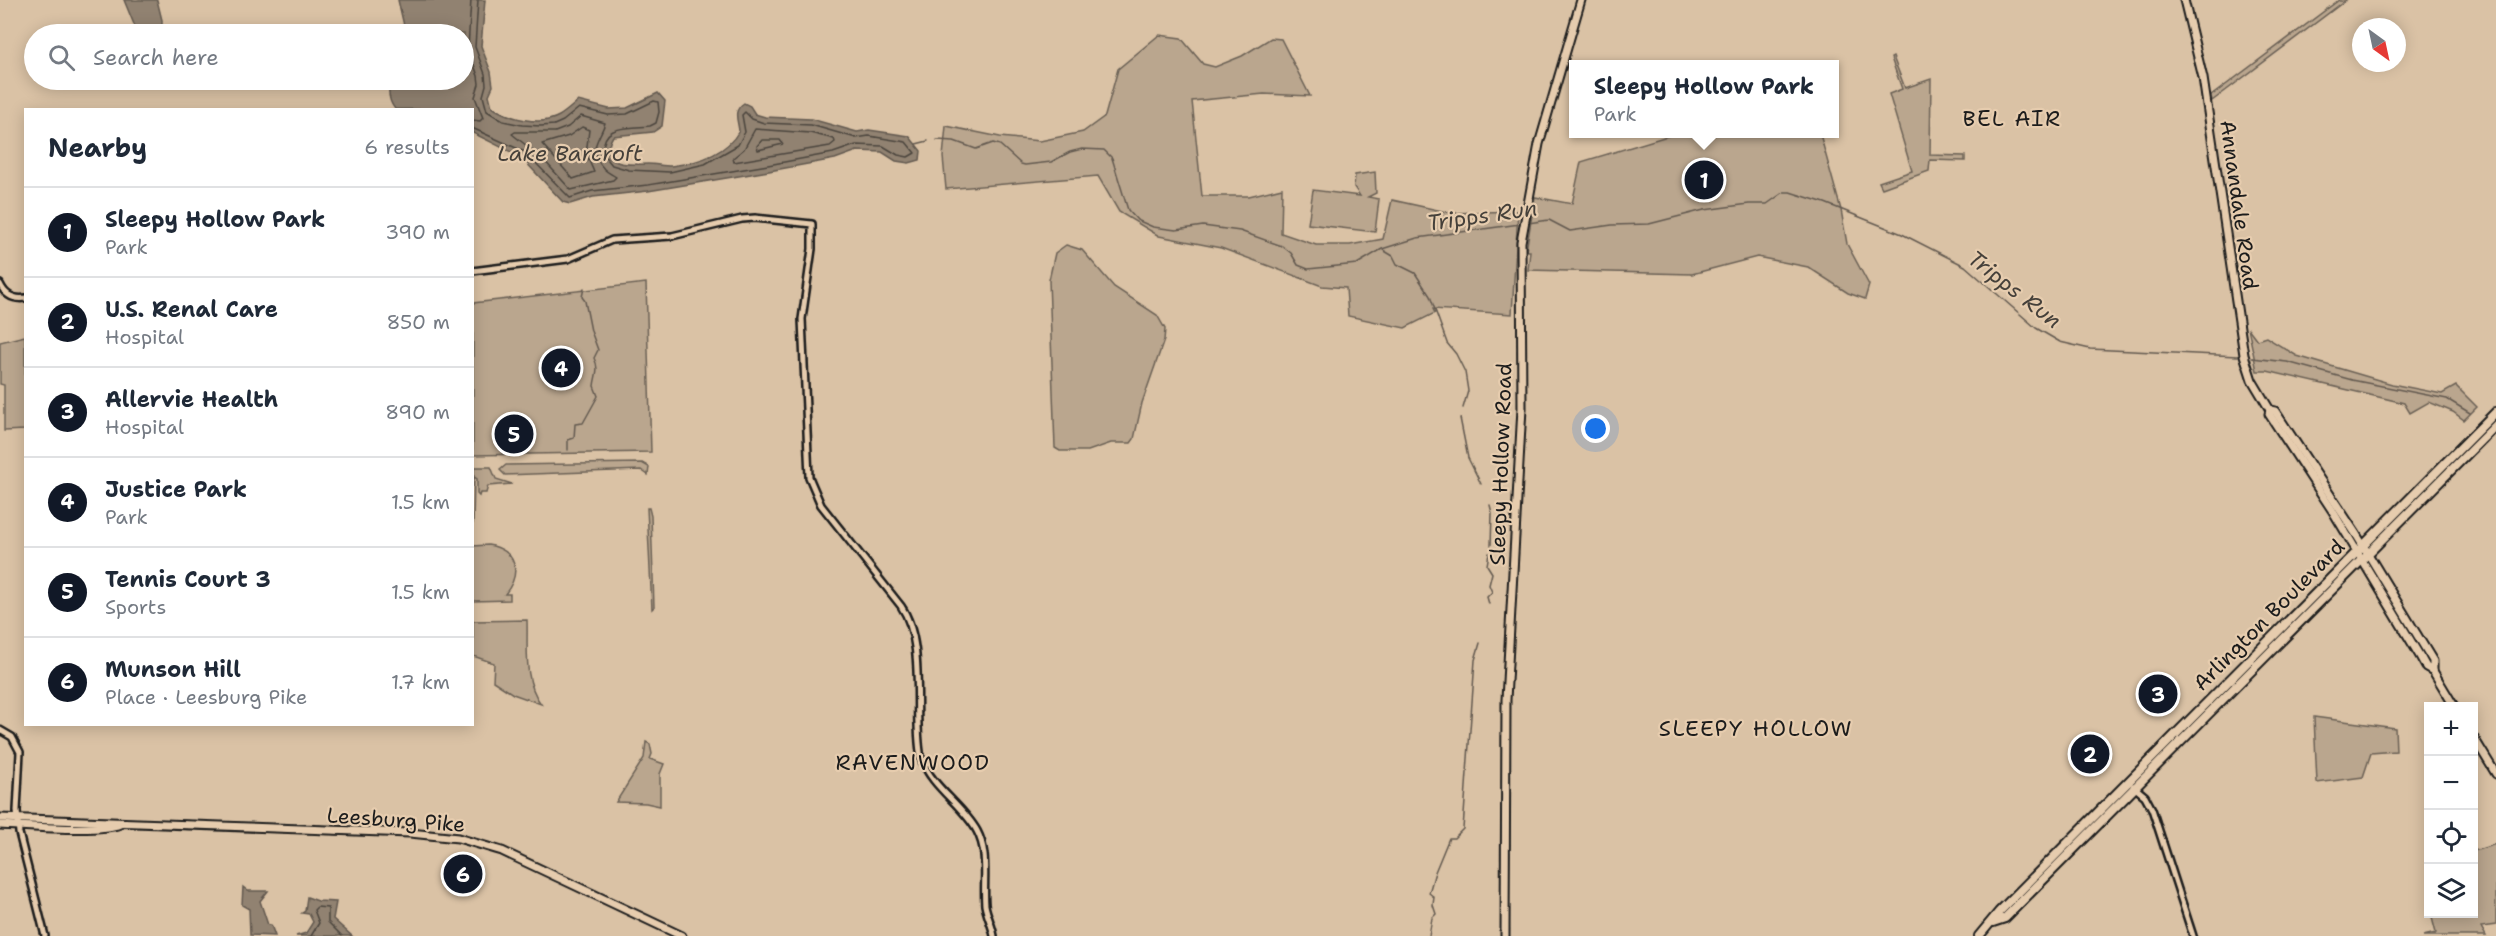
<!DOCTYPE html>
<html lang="en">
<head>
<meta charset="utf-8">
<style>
	body { margin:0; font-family:"Shantell Sans",sans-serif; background:#f2f2f3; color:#1f2937 }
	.controls { position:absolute; right:18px; bottom:18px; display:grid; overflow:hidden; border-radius:0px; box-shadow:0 3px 15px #0003 }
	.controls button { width:54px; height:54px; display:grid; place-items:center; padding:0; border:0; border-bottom:2px solid #e0e1e3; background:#fff; color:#1f2937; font:30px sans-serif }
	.compass { position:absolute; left:2352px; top:18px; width:54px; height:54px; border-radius:50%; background:#fff; box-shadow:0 3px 15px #0003; rotate:147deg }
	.you { position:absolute; left:1596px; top:429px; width:21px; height:21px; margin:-15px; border:4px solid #fff; border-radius:50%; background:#1a73e8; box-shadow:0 0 0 9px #1a73e833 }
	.badge { display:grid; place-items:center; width:39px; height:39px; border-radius:50%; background:#111827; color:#fff; font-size:20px; font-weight:700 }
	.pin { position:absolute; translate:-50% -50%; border:3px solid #fff; box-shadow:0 2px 6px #0006 }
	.popup { position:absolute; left:1569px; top:60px; width:270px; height:78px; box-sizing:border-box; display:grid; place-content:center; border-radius:0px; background:#fff; filter:drop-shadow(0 2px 4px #0005); font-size:20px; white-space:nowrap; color:#747a83 }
	.popup b { font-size:22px; color:#1f2937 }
	.popup::after { content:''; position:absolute; left:50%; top:100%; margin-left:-12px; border:12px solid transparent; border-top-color:#fff }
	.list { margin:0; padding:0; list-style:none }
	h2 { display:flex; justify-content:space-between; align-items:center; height:78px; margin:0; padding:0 24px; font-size:26px }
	h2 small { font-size:20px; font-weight:400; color:#747a83 }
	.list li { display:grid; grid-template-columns:39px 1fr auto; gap:18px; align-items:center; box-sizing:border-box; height:90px; padding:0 24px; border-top:2px solid #e0e1e3 }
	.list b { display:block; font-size:22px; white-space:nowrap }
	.list p { margin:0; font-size:20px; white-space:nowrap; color:#747a83 }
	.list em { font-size:20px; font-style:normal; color:#747a83 }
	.icon { flex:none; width:33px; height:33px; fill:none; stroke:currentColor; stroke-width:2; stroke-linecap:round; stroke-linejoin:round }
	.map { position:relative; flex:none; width:2496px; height:936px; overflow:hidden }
	.search { position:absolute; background:#fff; box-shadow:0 3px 15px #0003; left:24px; top:24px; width:450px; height:66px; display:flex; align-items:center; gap:15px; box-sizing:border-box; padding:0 21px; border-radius:33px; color:#747a83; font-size:22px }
	.panel { position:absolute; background:#fff; box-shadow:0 3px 15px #0003; left:24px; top:108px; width:450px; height:618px; border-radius:0px }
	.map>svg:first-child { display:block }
	.green { fill:#baa68e; stroke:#6b6155; stroke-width:1.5 }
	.water { fill:#918271; stroke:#62594f; stroke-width:1.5 }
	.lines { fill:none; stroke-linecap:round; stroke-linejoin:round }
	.shore { stroke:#4b453e; stroke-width:1.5 }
	.stream { stroke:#62594f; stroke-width:1.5 }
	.minor-casing { stroke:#1c1c1c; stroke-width:10 }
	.major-casing { stroke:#1c1c1c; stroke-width:11 }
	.highway-casing { stroke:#1c1c1c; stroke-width:12 }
	.minor { stroke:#e6ccae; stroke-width:5 }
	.major { stroke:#e6ccae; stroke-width:7 }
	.highway { stroke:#e6ccae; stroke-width:8 }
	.labels { text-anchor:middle; stroke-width:4.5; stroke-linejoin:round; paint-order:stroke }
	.street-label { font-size:21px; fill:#1c1c1c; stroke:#e6ccae }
	.neighbourhood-label { font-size:22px; letter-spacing:1.5px; fill:#1c1c1c; stroke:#e6ccae }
	.water-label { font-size:22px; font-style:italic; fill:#45403a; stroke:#e6ccae }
</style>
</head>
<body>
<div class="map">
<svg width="2496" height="936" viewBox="0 0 2496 936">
	<rect width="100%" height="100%" fill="#dac2a5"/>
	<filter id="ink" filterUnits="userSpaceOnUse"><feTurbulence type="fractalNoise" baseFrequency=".0167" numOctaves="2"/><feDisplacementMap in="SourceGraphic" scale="12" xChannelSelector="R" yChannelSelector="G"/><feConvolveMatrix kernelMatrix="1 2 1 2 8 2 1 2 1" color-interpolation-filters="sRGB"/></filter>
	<g filter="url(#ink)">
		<g class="green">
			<polygon points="2339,0 2346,0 2212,101 2211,96"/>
			<polygon points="1159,35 1181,38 1203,64 1215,67 1242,56 1271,38 1281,39 1310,96 1264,94 1192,101 1202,196 1249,196 1282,188 1281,233 1316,245 1350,245 1383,239 1392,200 1451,213 1518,211 1512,314 1433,309 1435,313 1405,328 1348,316 1346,288 1322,286 1221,248 1159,236 1119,212 1098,176 946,189 943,157 946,126 1000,137 1040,141 1083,132 1105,116 1118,69"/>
			<polygon points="1893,57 1905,88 1931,79 1930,155 1965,156 1965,161 1930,160 1929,171 1882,188 1879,182 1912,171 1889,94 1902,89 1891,58"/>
			<polygon points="1674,134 1820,134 1841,210 1847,244 1869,285 1865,299 1848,293 1808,267 1757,257 1692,274 1528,270 1530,251 1526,251 1535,197 1572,204 1581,162"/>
			<polygon points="1375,172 1376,193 1368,197 1379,199 1375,232 1308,224 1313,190 1360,196 1354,187 1355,175"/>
			<polygon points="1066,245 1082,250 1114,287 1157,315 1165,329 1164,340 1142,403 1134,439 1131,443 1111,443 1088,451 1060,451 1055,448 1049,280 1055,253"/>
			<polygon points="646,283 651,452 473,455 473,303"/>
			<polygon points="2248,328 2257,340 2266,337 2297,356 2392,384 2442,394 2456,386 2477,407 2464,420 2453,412 2429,402 2410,413 2404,403 2267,371 2257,371"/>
			<polygon points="25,336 25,430 4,431 4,385 0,384 0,342"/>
			<polygon points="642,463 649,467 648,475 641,470 505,475 500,470 506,465"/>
			<polygon points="474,467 491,467 496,479 512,484 488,486 486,493 480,493 479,496 477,494 477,479 474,477 473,524"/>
			<polygon points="647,508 649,508 651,516 654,607 652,609"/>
			<path d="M 488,545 C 517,550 522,573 505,594 L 510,594 L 510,600 L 473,601 L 473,546 Z"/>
			<path d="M 527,620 C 528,649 523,680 541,704 L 513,694 L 493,681 L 494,663 L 473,656 L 473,621 Z"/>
			<polygon points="2314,717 2395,728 2396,751 2371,753 2363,777 2317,783"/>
			<polygon points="646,742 650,744 652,754 650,759 664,764 660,774 660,806 646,803 616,802 644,758"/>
			<polygon points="2496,844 2496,925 2481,927 2486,936 2423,936 2436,933 2431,914 2474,914 2474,851"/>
		</g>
		<g class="water">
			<polygon points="124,0 157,0 162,20 162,34 138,34"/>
			<path d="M 398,0 L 485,0 L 481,46 L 491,72 L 493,86 L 489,95 L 492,107 C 509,118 540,127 559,116 C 566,112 572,106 578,101 L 609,109 L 627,108 L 658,93 L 665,101 L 662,126 L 653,132 L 613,136 C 608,144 606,155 615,161 C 624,166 638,164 648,164 C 655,164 663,166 671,166 C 696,163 726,154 739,131 C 738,120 732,111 744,103 L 750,106 L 755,114 L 765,117 L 811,119 L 857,132 L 869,130 L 909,136 L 921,151 L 920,160 L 909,163 L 896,161 L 882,152 L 857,151 L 835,159 L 769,171 L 648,191 L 593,197 L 570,204 L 563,202 L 521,157 L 473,133 L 472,110 L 395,109 C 388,101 388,90 390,80 L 464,80 L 464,34 L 406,34 Z"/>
			<polygon points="243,887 248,891 268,891 260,901 268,925 271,925 275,936 250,935 249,909 242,905"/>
			<polygon points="307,897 318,901 336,902 333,919 352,936 296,936 306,933 313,922 309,914 302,913 305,911"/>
		</g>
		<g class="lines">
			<g class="shore">
				<polyline points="471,0 468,48 478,76 479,84 475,97 483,118 480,121 472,120"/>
				<path d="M 581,116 L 605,123 C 599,141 586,149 604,169 C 608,173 612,174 616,177 L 613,180 L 571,190 L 542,158 L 512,134 L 515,132 L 555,132 L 568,127 Z"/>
				<polygon points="582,127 589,130 586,154 594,172 573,179 542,144 569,136"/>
				<path d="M 472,128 L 525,152 L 570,198 L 592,191 L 648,185 L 768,165 L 833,153 L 856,145 L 883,146 L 898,155 L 908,157 L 915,153 L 906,142 L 869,136 L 856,138 L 811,125 L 764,123 L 752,119 L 745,112 L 742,115 L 745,132 L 738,145 L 705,164 L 670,172 L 629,170 L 612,165 L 603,154 C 601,123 627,129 650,126 L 656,123 L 659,112 L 658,102 L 654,101 L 627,114 L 608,115 L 579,108 L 563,121 L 554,125 L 541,126 L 522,125 L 503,121 L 487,111 L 483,96 L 486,85 L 485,74 L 475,47 L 478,0"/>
				<polygon points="755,129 810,133 834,139 835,142 830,146 734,162 733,158 744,149"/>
				<polygon points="762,140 780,140 783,144 758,150 757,146"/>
				<polyline points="311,936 319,923 314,910 317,907 328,908 328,922 342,936"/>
			</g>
			<g class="stream">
				<polyline points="937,140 954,141 976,149 993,143 1000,145 1021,164 1025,165 1051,162 1070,152 1082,149 1104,150 1112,158 1128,210 1137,220 1153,227 1176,230 1203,226 1240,231 1282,246 1291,253 1298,265 1308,269 1357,264 1382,249 1417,238 1520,224"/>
				<polyline points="916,144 928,141"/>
				<polyline points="1528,223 1549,220 1570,231 1612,225 1649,224 1704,210 1749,204 1767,204 1784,192 1790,192 1825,203 1902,234 1965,266 2036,328 2060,342 2090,349 2238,356"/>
				<polyline points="1383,250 1393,256 1397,264 1415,273 1430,296 1447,343 1456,354 1465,372 1468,391 1463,408"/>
				<polyline points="2252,358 2287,362 2352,380 2447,399 2470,413"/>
				<polyline points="1460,418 1468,458 1481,484"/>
				<path d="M 568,450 L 568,440 L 574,438 L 575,424 L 583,423 L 598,396 L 594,386 C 595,375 600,370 594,358 L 598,350 L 591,331 L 585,301 L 582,297 L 584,288"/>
				<polyline points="1490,505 1492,513 1491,545"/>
				<polyline points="1489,604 1487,597 1492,592 1489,585 1492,573 1487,565 1489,553"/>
				<polyline points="1429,936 1432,918 1436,914 1433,905 1434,897 1429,893 1435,872 1449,838 1454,838 1463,829 1475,660 1480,643"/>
			</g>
			<g class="minor-casing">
				<g id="minor">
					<path d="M 472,271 L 568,259 L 612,240 L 672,236 L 742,219 L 755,218 L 812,224 L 812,249 L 802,319 L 809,477 L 821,505 L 901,606 C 927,644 912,713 921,758 C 932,788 962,804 977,831 C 989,853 983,881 985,905 C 987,916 992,925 994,936"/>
					<path d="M 0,284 C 5,295 13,300 26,298"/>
					<polyline points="0,730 12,737 20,752 17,811 19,833 45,936"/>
					<polyline points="2133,786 2145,796 2152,809 2193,936"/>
				</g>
			</g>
			<g class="major-casing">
				<g id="major">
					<polyline points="2184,0 2203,78 2244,355 2252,380 2270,410 2269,414 2332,510 2421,658 2426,667 2433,671"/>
					<polyline points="2270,410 2275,411 2356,534 2433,661 2433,671 2454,706"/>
					<polyline points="2474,738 2496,774"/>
					<polyline points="0,818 410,833 458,838 502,851 682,936"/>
					<path d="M 0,825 C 27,826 99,833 120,824"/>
					<polyline points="1505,936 1506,700 1522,408 1521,242 1539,144 1581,0"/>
				</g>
			</g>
			<g class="highway-casing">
				<g id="highway">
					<polyline points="1993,922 2005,918 2496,425"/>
					<polyline points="1979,936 1999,912 2496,412"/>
				</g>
			</g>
			<use href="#minor" class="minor"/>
			<use href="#major" class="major"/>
			<use href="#highway" class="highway"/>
		</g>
	</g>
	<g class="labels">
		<g class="street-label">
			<text transform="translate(2239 205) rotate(82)" y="7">Annandale Road</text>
			<text transform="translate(1501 464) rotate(-88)" y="7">Sleepy Hollow Road</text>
			<text transform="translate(2269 615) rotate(-45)" y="7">Arlington Boulevard</text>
			<text transform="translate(396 820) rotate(4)" y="7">Leesburg Pike</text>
		</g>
		<g class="neighbourhood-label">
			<text x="2012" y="126">BEL AIR</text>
			<text x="1756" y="736">SLEEPY HOLLOW</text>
			<text x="913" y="770">RAVENWOOD</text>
		</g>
		<g class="water-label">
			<text x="570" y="161">Lake Barcroft</text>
			<text transform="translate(1482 215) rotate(-8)" y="8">Tripps Run</text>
			<text transform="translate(2015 289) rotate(38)" y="8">Tripps Run</text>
		</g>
	</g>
</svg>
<div class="controls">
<button>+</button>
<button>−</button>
<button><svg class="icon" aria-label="locate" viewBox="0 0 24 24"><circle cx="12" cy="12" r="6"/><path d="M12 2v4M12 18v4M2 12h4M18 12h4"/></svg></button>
<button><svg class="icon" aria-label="layers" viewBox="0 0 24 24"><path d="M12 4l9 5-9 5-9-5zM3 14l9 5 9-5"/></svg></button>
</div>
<svg class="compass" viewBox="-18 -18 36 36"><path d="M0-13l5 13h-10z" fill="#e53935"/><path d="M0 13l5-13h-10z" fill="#747a83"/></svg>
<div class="you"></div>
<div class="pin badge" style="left:1704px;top:180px">1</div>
<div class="popup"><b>Sleepy Hollow Park</b>Park</div>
<div class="pin badge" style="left:2090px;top:754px">2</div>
<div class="pin badge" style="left:2158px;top:694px">3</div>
<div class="pin badge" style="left:561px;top:368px">4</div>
<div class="pin badge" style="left:514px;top:434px">5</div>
<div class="pin badge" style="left:463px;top:874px">6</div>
<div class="search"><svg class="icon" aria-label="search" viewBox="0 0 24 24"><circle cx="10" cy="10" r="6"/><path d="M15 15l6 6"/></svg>Search here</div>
<section class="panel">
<h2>Nearby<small>6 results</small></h2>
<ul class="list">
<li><span class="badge">1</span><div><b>Sleepy Hollow Park</b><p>Park</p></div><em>390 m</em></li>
<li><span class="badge">2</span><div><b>U.S. Renal Care</b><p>Hospital</p></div><em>850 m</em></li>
<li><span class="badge">3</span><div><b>Allervie Health</b><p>Hospital</p></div><em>890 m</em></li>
<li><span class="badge">4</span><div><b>Justice Park</b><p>Park</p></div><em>1.5 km</em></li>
<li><span class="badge">5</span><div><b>Tennis Court 3</b><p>Sports</p></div><em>1.5 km</em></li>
<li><span class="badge">6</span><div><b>Munson Hill</b><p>Place · Leesburg Pike</p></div><em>1.7 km</em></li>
</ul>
</section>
</div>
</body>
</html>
